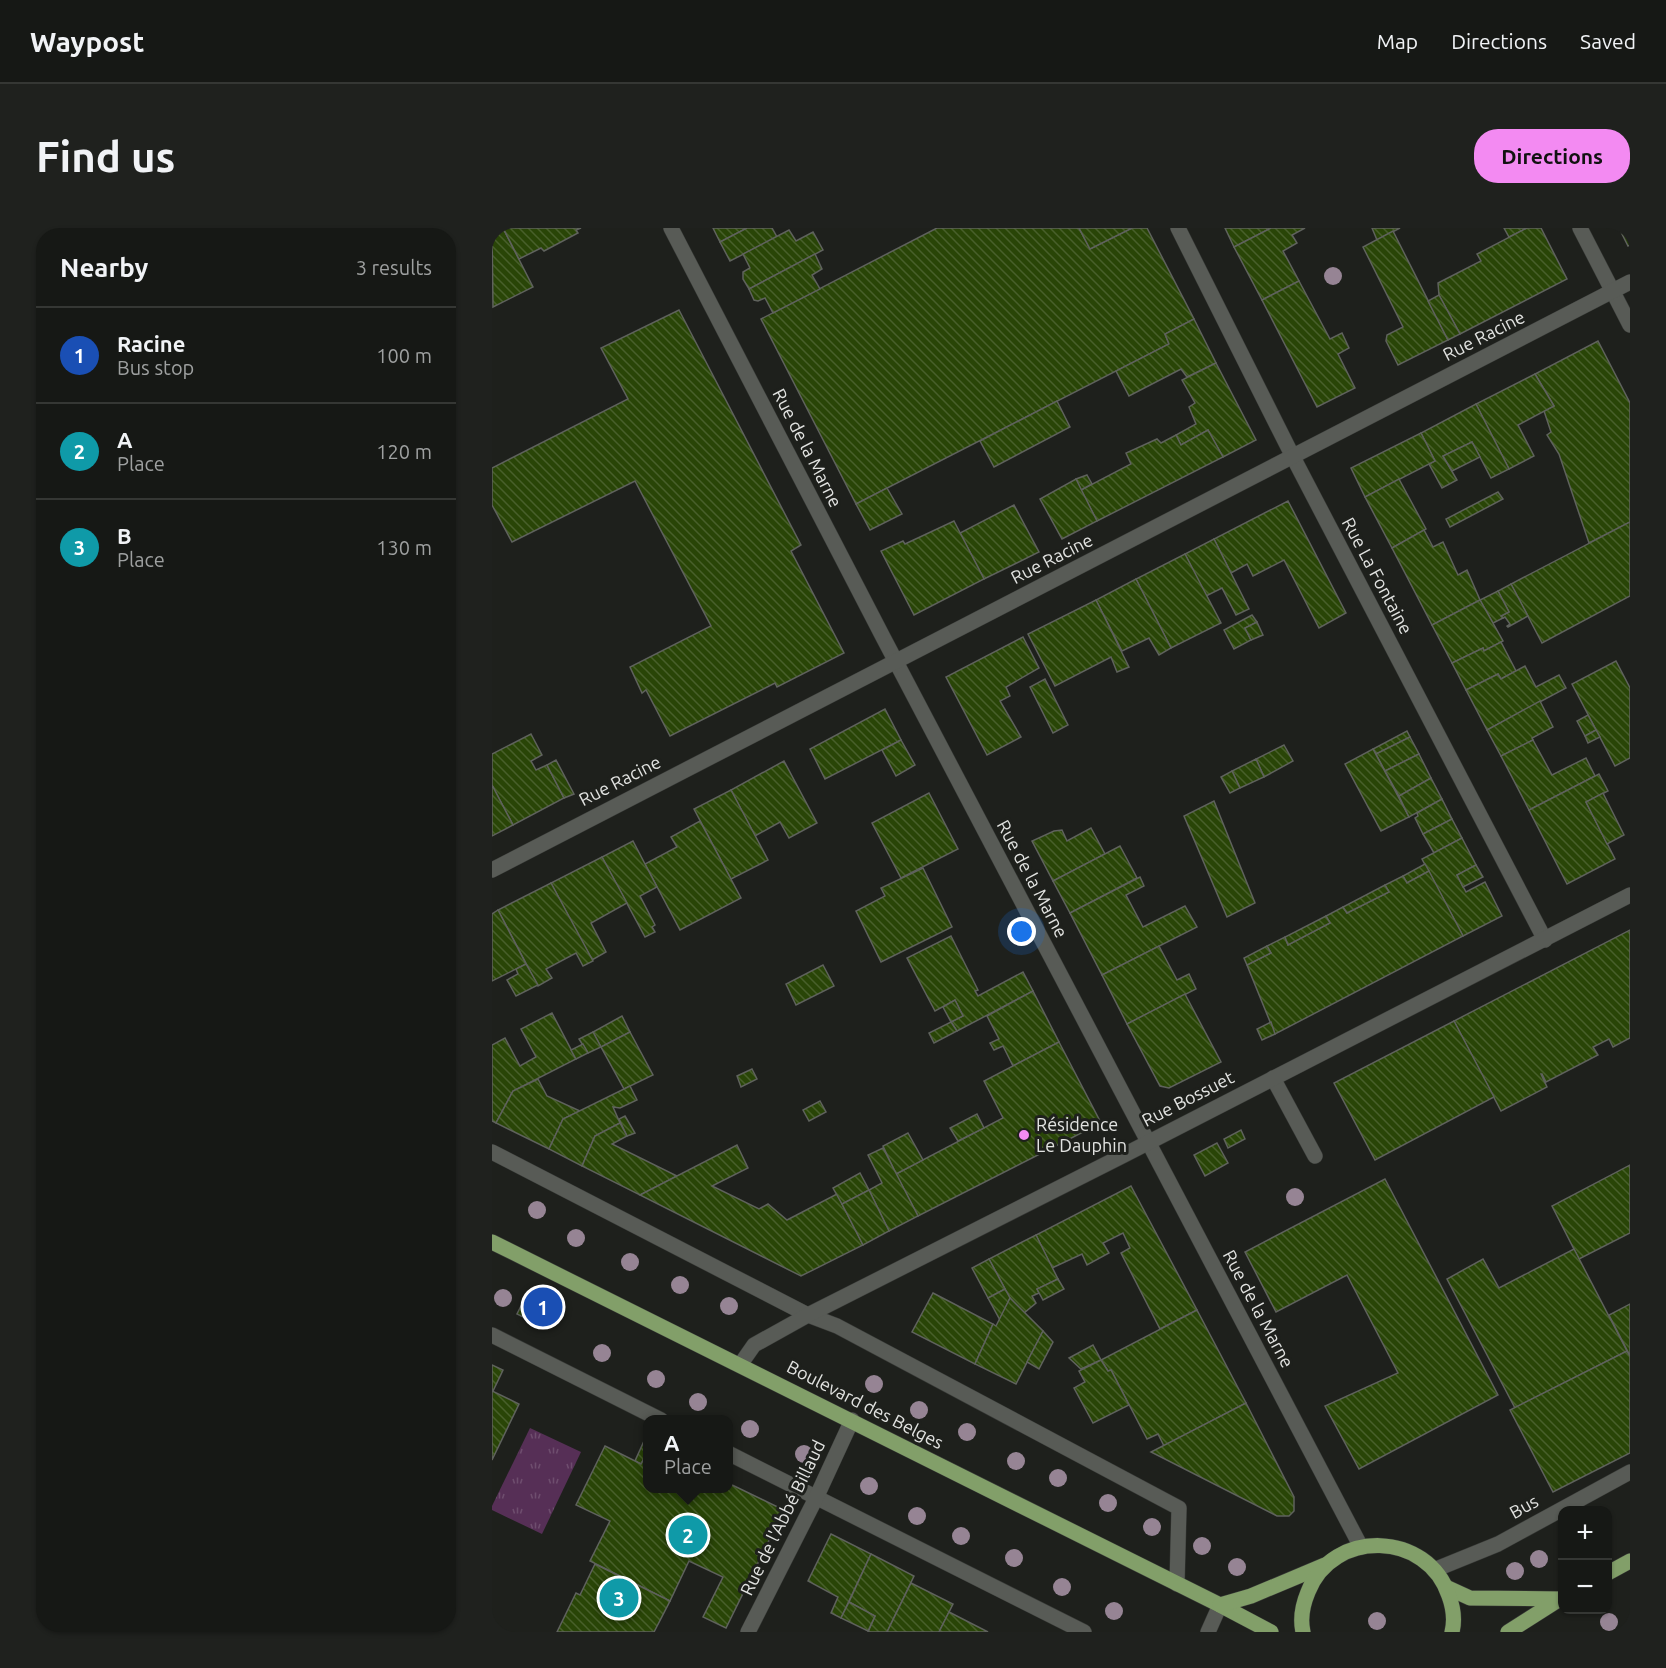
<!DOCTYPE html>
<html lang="en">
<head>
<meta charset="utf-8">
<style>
	body { margin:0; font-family:Ubuntu,sans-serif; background:#1f211e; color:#f1f3f6 }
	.controls { position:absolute; right:18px; bottom:18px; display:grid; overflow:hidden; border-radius:12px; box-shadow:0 2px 4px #0004 }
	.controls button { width:54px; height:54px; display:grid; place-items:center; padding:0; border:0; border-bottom:2px solid #353734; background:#161815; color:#f1f3f6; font:30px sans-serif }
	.you { position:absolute; left:530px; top:704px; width:21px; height:21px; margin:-15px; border:4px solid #fff; border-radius:50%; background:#1a73e8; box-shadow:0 0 0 9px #1a73e833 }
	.badge { display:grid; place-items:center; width:39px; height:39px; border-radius:50%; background:#f38af2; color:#fff; font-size:20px; font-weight:700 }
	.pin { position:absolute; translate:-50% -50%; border:3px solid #fff; box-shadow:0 2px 6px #0006 }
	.popup { position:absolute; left:151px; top:1187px; width:90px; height:78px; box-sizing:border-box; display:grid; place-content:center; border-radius:12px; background:#161815; filter:drop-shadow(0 2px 4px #0005); font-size:20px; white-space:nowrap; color:#9ea0a0 }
	.popup b { font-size:22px; color:#f1f3f6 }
	.popup::after { content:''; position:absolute; left:50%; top:100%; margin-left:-12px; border:12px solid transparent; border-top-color:#161815 }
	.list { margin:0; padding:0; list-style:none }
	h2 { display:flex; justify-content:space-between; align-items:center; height:78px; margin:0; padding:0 24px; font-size:26px }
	h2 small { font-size:20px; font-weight:400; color:#9ea0a0 }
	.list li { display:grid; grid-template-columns:39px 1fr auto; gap:18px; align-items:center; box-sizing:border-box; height:96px; padding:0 24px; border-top:2px solid #353734 }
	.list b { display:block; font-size:22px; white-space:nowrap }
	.list p { margin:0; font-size:20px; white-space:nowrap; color:#9ea0a0 }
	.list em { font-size:20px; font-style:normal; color:#9ea0a0 }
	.map { position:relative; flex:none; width:1138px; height:1404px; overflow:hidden; border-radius:24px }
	header { display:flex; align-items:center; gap:36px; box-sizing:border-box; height:84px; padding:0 30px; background:#161815; border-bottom:2px solid #353734 }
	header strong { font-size:28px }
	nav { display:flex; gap:33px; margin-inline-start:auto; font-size:21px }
	.intro { display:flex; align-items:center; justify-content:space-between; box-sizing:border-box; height:144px; padding:0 36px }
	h1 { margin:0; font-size:42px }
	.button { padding:15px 27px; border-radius:24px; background:#f38af2; color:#111; font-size:21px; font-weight:700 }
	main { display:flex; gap:36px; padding:0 36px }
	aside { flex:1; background:#161815; border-radius:24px; box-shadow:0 2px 4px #0004 }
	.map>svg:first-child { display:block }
	.grass { fill:url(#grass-tufts) }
	.building { fill:url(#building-back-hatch); stroke:#5f625d; stroke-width:1.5 }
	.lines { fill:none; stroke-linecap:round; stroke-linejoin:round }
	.minor-casing { stroke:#383a37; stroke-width:16 }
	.major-casing { stroke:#383a37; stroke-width:16 }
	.minor { stroke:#585b56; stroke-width:15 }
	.major { stroke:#829f69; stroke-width:15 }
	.tree { fill:#968494 }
	.poi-dot { fill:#f38af2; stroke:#1e201c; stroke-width:2 }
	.labels { text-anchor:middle; stroke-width:6; stroke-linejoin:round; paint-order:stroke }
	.street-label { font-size:18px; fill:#e2e3e1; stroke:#1e201c }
	.poi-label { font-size:18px; fill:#e2e3e1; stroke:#1e201c; text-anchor:start }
</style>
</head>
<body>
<header>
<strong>Waypost</strong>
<nav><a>Map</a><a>Directions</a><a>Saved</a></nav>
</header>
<div class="intro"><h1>Find us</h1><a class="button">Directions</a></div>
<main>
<aside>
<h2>Nearby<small>3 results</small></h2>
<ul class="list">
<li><span class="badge" style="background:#1a4fb4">1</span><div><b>Racine</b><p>Bus stop</p></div><em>100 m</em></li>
<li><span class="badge" style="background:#0f9aa8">2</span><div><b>A</b><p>Place</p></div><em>120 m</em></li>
<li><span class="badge" style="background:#0f9aa8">3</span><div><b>B</b><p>Place</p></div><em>130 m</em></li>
</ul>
</aside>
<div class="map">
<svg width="1138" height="1404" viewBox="0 0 1138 1404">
	<defs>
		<pattern id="grass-tufts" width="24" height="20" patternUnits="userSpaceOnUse" patternTransform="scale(1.5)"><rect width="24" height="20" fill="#562f56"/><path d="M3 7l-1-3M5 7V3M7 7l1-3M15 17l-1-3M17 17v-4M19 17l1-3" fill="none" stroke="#6e4d6e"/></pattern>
		<pattern id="building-back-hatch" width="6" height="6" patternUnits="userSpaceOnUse" patternTransform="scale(1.5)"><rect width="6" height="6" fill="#294507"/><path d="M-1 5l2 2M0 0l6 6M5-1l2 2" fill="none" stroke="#48602b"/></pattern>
	</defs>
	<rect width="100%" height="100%" fill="#1e201c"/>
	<polygon class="grass" points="38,1200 89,1224 50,1306 0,1282 0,1278"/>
	<g class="building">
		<polygon points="0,0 11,0 41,59 1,79"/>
		<polygon points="11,0 89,0 84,2 86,5 52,23 49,20 27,31"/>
		<polygon points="221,0 255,0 228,14"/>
		<polygon points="255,0 280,0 285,9 238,33 228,14"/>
		<polygon points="445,0 587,0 598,21 640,0 655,0 702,91 673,106 677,116 364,276 269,91"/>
		<polygon points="587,0 640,0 598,21"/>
		<polygon points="733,0 779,0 742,19"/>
		<polygon points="779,0 813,0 800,7 805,15 791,23 807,53 770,72 742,19"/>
		<polygon points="880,0 908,0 885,12"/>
		<polygon points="1012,0 1035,0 1017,9"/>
		<polygon points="1035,0 1049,0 1075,51 968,106 947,67 946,55 989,33 985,26"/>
		<polygon points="1127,0 1138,0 1138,17 1136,18"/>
		<polygon points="297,2 304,13 321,4 331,22 257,61 251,51 251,44 258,40 251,26"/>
		<polygon points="901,3 956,112 906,137 894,113 895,107 911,99 871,19"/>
		<polygon points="323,26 330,41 320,47 328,61 281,85 273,70 266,73 262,72 257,61"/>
		<polygon points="807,53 838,111 850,105 857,120 846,126 863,160 825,179 770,72"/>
		<polygon points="947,67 968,106 956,112 936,73"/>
		<polygon points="187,82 309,317 299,323 352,425 285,459 283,455 178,508 154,462 150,465 138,439 219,398 143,253 20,314 0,277 0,240 136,171 109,120"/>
		<polygon points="702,91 724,135 695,149 689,141 637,168 624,143 677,116 673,106"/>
		<polygon points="1106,113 1138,175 1138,294 1097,315 1067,226 1055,207 1059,204 1052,183 1062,178 1043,146"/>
		<polygon points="724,135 764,212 731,229 716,202 689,217 684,207 704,196 697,179 703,175 690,152"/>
		<polygon points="1043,146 1062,178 1026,197 1042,228 1017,241 984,176"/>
		<polygon points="565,173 578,199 502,239 488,213"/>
		<polygon points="984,176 1017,241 999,250 980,214 951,228 965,252 950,260 937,236 943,233 929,205"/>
		<polygon points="716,202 731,229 605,293 589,262 639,236 634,225 665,211 669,215 684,207 689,217"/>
		<polygon points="929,205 943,233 873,269 859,240"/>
		<polygon points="980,214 988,229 960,243 951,228"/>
		<polygon points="595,247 600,256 589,262 584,251"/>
		<polygon points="584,251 605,293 570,311 548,271"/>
		<polygon points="907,251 934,301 900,320 873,269"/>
		<polygon points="395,260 410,286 378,302 364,276"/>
		<polygon points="1006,264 1011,271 958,299 954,291"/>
		<polygon points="796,273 854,385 827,400 792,332 761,348 755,336 739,345 722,311"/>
		<polygon points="522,277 547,324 492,351 468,305"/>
		<polygon points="462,293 492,351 422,387 389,323 411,313 413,316"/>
		<polygon points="1138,294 1138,368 1050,415 1019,356"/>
		<polygon points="932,302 941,319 951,314 966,347 975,342 988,372 940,397 900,320"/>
		<polygon points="722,311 757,381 744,387 730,360 714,368 693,326"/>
		<polygon points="693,326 729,395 679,420 644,351"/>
		<polygon points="644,351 679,420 667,427 657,410 630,423 604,372"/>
		<polygon points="1019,356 1036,388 1016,399 1015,398 1018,396 1013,389 1011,390 1009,388 1017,384 1006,363"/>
		<polygon points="1006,363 1017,384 1009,388 1011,390 1001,395 988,372"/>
		<polygon points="604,372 637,439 625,444 619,429 563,458 536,406"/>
		<polygon points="988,372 1011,413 992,423 991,420 960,435 940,397"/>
		<polygon points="760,387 765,394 753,400 759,412 742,421 732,402"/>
		<polygon points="765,394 771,407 759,412 753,400"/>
		<polygon points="531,409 547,440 514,459 518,468 508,473 529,509 495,527 454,449"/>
		<polygon points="1009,414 1024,443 1009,451 1006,446 974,462 960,435 991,420 992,423"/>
		<polygon points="1124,433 1138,460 1138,530 1123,538 1080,456"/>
		<polygon points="1033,438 1044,459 1067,447 1074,460 995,502 974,462 1006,446 1009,451"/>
		<polygon points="553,451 576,497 561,505 538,459"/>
		<polygon points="1048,473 1061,499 1040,510 1041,512 1009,528 995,502"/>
		<polygon points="393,481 409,512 333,551 318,521"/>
		<polygon points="1096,487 1104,502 1093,508 1085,493"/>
		<polygon points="1104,502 1108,509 1096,515 1093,508"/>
		<polygon points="915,503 918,509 884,526 881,521"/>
		<polygon points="39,506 50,527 39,533 44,542 55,537 72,570 21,597 0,557 0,526"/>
		<polygon points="918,509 927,526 893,543 884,526"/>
		<polygon points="409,512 423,537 404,548 390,522"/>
		<polygon points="1041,512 1060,547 1094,530 1103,548 1037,582 1009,528"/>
		<polygon points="792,517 801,533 772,549 764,531"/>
		<polygon points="881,521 917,589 889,603 853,536"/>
		<polygon points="927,526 939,550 907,568 893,543"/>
		<polygon points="764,531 772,549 748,560 740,543"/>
		<polygon points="64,532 82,566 72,570 55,537"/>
		<polygon points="292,533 325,595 297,610 288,594 263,608 239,562"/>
		<polygon points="740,543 748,560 738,565 729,549"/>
		<polygon points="1107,546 1116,563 1094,574 1123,631 1075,656 1037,582"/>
		<polygon points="939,550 950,571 917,589 907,568"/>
		<polygon points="0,557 21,597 0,608"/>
		<polygon points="239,562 276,632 239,651 202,581"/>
		<polygon points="437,565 466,621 409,650 380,595"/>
		<polygon points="1111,565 1132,607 1115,616 1094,574"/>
		<polygon points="950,571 960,591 931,606 923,590 926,588 925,585"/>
		<polygon points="722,573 763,675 735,689 692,588"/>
		<polygon points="960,591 970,610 942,625 931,606"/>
		<polygon points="208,593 249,670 188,702 153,636 185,619 179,609"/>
		<polygon points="599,600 613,626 561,653 540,613 562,603 570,602 575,613"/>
		<polygon points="970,610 984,637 965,647 974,664 993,654 1010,688 971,708 930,631"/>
		<polygon points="141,613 165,659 148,668 163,697 160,699 163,704 153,709 110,629"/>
		<polygon points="628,618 645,650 578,685 561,653"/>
		<polygon points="110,629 135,675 99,695 114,724 100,732 59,655"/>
		<polygon points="933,636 937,643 915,655 911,648"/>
		<polygon points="984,637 991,649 971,659 965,647"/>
		<polygon points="431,640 460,699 389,734 364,683 393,668 389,660"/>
		<polygon points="937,643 971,708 783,806 755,737 779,725 775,718 793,709 796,717 838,695 834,688 851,679 855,685 897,664 893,657 911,648 915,655"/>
		<polygon points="648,649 652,658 634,667 651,699 693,678 705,699 610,747 578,685"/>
		<polygon points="59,655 101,733 91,738 84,725 54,741 60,750 46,758 6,682"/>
		<polygon points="893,657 897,664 855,685 851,679"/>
		<polygon points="6,682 34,736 0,753 0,686"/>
		<polygon points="834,688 838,695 796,717 793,709"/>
		<polygon points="1138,702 1138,810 1121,819 1117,811 1101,819 1106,827 1054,854 1050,846 1049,846 1055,859 1009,883 962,793"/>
		<polygon points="459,708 486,762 483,763 486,768 531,744 541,763 465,803 459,794 471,788 463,772 443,783 415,730"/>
		<polygon points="667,718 685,752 697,746 704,761 635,796 610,747"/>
		<polygon points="775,718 779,725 755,737 752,730"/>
		<polygon points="34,736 46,757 24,768 15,752 26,746 24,741"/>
		<polygon points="331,737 342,758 304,777 294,756"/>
		<polygon points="541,763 567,814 521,838 511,818 502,822 498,815 507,811 495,788"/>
		<polygon points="693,766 729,834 677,860 668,858 635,796"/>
		<polygon points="463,772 471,788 459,794 451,779"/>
		<polygon points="60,785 84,831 21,863 4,895 0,893 0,817 13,810 28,838 44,829 29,801"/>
		<polygon points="130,788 138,804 109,819 101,804"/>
		<polygon points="962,793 1002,869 883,932 842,855"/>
		<polygon points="459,794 465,803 442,815 437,805"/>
		<polygon points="779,794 783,806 770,812 765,801"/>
		<polygon points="101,804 109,819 96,825 87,811"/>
		<polygon points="138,804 161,847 132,861 109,819"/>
		<polygon points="567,814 609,895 426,988 404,946 511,890 492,853"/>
		<polygon points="91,816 96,825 84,831 79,822"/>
		<polygon points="260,841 265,851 249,859 245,848"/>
		<polygon points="46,851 55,868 88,883 71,891 57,921 4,895 21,863"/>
		<polygon points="138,858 145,872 128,880 121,879 128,895 103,908 90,938 57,921 71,891"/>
		<polygon points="328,873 334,884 317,893 311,882"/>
		<polygon points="485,886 492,900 466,913 458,900"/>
		<polygon points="133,888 143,905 135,908 127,891"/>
		<polygon points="128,895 135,908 120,916 185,948 148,967 90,938 103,908"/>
		<polygon points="749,902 753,911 736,920 732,911"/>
		<polygon points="416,905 431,932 404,946 391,918"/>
		<polygon points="725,915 736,935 713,948 702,927"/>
		<polygon points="245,917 256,940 220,958 267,981 276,976 295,992 345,966 371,1017 309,1048 148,967"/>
		<polygon points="391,920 426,988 397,1003 377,962 390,955 376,927"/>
		<polygon points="1138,937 1138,1005 1087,1031 1060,978"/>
		<polygon points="368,945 377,962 350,976 341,960"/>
		<polygon points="893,951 1006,1167 867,1241 833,1178 906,1145 855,1047 784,1084 753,1024"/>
		<polygon points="639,958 705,1082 668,1101 629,1025 638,1020 631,1005 611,1015 617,1025 595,1037 590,1026 560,1040 544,1007"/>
		<polygon points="377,962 397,1003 371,1017 350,976"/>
		<polygon points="544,1007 566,1051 545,1061 547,1065 540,1068 544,1075 532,1085 518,1070 497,1031"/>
		<polygon points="1082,1021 1135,1123 1023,1180 955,1051 991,1031 1007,1060"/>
		<polygon points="497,1031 513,1061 496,1070 480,1040"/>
		<polygon points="566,1051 572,1061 551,1072 545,1061"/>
		<polygon points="513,1061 518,1070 508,1092 496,1070"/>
		<polygon points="441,1065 501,1096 483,1136 420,1104"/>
		<polygon points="518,1070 551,1103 524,1156 483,1136 501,1096 504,1098"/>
		<polygon points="1138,1076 1138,1128 1117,1087"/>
		<polygon points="29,1078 50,1088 45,1096 25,1086"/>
		<polygon points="705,1082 754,1175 672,1218 666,1206 655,1211 619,1142 616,1143 609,1132"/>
		<polygon points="551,1103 561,1114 547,1141 535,1134"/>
		<polygon points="601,1117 609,1132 589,1141 577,1130"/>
		<polygon points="1135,1123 1138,1128 1138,1225 1061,1264 1018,1182"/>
		<polygon points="609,1132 616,1143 619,1142 637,1177 601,1195 582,1160 593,1154 587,1143"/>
		<polygon points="0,1137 11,1142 1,1163 0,1163"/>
		<polygon points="0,1163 27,1176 0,1232"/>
		<polygon points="754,1175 802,1269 802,1283 797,1288 785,1288 659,1224"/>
		<polygon points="152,1213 156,1215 156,1224 149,1236 143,1233"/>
		<polygon points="113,1218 149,1236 156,1224 156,1260 236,1260 236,1255 292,1282 234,1400 211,1389 231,1349 197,1333 178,1373 98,1333 118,1293 84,1277"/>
		<polygon points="339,1306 379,1326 349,1390 339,1385 346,1369 316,1353"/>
		<polygon points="379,1326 422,1348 395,1404 376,1404 383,1388 357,1374"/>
		<polygon points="103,1336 178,1373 162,1404 65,1404 84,1365 88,1367"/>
		<polygon points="419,1355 461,1376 447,1404 395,1404"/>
		<polygon points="357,1374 383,1388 376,1403 349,1390"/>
		<polygon points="457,1384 496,1404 447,1404"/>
	</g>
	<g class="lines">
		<g class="minor-casing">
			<g id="minor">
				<polyline points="179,0 392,411 869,1319"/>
				<polyline points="686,0 801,229 1053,712"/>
				<polyline points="1088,0 1138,97"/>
				<polyline points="0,642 1138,54"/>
				<polyline points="781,850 823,928"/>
				<polyline points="0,924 316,1087 345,1098 687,1280 685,1356"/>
				<polyline points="0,1107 169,1192"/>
				<polyline points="248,1137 262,1117 316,1087 632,927 1138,667"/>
				<polyline points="236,1225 592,1404"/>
				<polyline points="942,1342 1006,1316 1138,1244"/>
				<polyline points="256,1404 324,1270 360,1192"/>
				<polyline points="716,1404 728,1377"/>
			</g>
		</g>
		<g class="major-casing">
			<g id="major">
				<polyline points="0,1014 728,1377 779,1404"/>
				<polyline points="1116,1345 1138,1333"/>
				<polyline points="954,1359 978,1370 1068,1371"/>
				<polyline points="728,1377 759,1368 833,1337"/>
				<path d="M 811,1404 C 808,1391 811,1376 816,1364 C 841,1300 936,1303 957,1368 C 961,1379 963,1392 960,1404"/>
				<polyline points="1016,1404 1068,1371"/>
			</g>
		</g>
		<use href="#minor" class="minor"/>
		<use href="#major" class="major"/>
	</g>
	<g class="tree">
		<circle cx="841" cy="48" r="9"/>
		<circle cx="803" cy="969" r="9"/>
		<circle cx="45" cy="982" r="9"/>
		<circle cx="84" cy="1010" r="9"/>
		<circle cx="138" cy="1034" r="9"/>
		<circle cx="188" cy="1057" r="9"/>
		<circle cx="11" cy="1070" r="9"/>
		<circle cx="237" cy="1078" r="9"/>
		<circle cx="110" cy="1125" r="9"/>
		<circle cx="164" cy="1151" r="9"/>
		<circle cx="382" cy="1156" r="9"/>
		<circle cx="206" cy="1174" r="9"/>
		<circle cx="427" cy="1182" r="9"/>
		<circle cx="258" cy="1201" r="9"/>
		<circle cx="475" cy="1204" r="9"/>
		<circle cx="312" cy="1226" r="9"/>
		<circle cx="524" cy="1233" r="9"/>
		<circle cx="566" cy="1250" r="9"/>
		<circle cx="377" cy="1258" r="9"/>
		<circle cx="616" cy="1275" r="9"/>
		<circle cx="425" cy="1288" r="9"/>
		<circle cx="660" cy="1299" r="9"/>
		<circle cx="469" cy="1308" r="9"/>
		<circle cx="710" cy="1318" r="9"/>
		<circle cx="522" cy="1330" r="9"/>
		<circle cx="1047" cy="1331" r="9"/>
		<circle cx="745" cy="1339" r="9"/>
		<circle cx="1023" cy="1343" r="9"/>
		<circle cx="570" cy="1359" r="9"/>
		<circle cx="622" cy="1383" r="9"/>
		<circle cx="885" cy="1393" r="9"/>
		<circle cx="1117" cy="1394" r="9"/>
	</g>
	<circle class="poi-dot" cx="532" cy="907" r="6"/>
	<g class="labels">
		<g class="street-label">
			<text transform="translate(992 108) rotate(-27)" y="6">Rue Racine</text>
			<text transform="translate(315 220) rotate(63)" y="6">Rue de la Marne</text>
			<text transform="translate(560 331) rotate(-27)" y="6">Rue Racine</text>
			<text transform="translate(885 348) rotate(62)" y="6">Rue La Fontaine</text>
			<text transform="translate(128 553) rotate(-27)" y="6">Rue Racine</text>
			<text transform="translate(540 651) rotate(62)" y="6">Rue de la Marne</text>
			<text transform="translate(696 871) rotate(-27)" y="6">Rue Bossuet</text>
			<text transform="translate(766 1081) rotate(62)" y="6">Rue de la Marne</text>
			<text transform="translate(373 1177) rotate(27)" y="6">Boulevard des Belges</text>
			<text transform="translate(1032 1279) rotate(-29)" y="6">Bus</text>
			<text transform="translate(291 1290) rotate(-64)" y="6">Rue de l'Abbé Billaud</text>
		</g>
		<g class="poi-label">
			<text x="544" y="903">Résidence<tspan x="544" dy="21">Le Dauphin</tspan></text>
		</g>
	</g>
</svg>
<div class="controls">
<button>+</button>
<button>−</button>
</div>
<div class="you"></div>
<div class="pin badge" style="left:51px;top:1079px;background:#1a4fb4">1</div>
<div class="pin badge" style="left:196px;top:1307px;background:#0f9aa8">2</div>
<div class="popup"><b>A</b>Place</div>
<div class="pin badge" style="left:127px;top:1370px;background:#0f9aa8">3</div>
</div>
</main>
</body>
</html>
